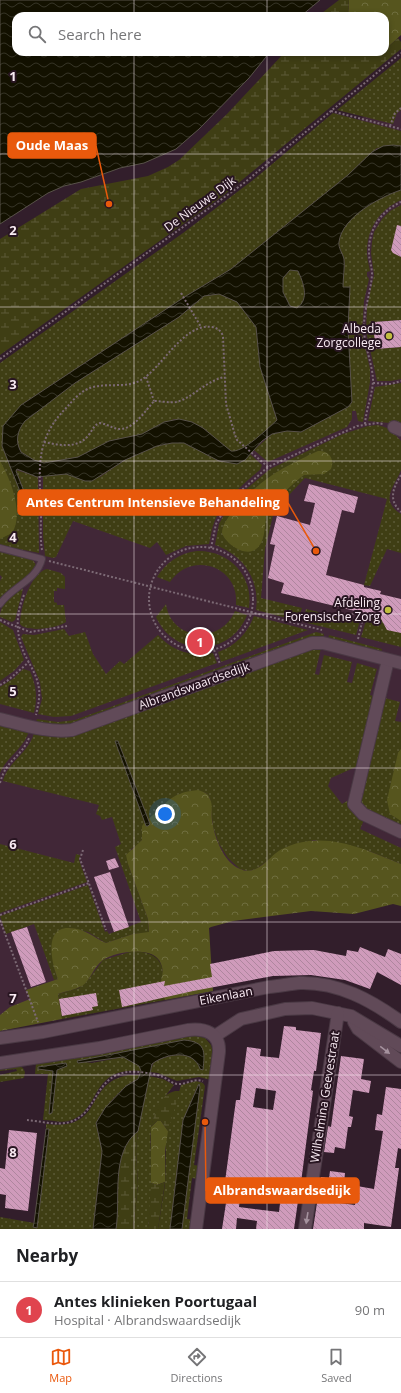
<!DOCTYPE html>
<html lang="en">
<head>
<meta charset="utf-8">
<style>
	body { margin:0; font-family:"Open Sans",sans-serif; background:#f2f2f2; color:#202124 }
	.you { position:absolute; left:165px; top:814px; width:14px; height:14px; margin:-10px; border:3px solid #fff; border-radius:50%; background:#1a73e8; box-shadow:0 0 0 6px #1a73e833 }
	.badge { display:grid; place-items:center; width:26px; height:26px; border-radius:50%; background:#ea580c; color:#fff; font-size:13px; font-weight:700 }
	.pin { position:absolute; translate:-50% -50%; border:2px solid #fff; box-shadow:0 1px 4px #0006 }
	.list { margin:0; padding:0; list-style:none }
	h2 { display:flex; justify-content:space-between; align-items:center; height:52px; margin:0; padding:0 16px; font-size:17px }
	h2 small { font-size:13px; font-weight:400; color:#757577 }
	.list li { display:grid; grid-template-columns:26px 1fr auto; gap:12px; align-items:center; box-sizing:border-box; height:56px; padding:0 16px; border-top:1px solid #e0e0e0 }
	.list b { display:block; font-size:15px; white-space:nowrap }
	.list p { margin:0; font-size:13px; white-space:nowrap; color:#757577 }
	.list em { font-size:13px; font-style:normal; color:#757577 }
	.icon { flex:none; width:22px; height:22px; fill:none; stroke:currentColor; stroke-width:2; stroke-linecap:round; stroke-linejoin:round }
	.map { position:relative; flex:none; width:401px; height:1229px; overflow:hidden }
	.search { position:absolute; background:#fff; box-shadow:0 2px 6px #0003; left:12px; right:12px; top:12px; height:44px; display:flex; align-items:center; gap:10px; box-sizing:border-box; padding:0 14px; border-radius:12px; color:#757577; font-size:15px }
	.sheet { height:108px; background:#fff }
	nav { display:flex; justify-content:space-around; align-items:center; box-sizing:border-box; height:56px; border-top:1px solid #e0e0e0; background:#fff; font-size:11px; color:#757577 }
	nav a { display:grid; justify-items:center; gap:2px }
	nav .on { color:#ea580c }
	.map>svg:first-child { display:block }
	.built { fill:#412737 }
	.grass { fill:url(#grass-dots); fill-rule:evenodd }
	.forest { fill:url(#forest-crowns) }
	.wetland { fill:url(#wetland-marsh) }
	.water { fill:url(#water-waves); stroke:#585249; fill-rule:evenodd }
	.building { fill:url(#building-back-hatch); fill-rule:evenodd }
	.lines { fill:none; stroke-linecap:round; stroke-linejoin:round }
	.service-casing { stroke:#4a3944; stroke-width:8 }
	.minor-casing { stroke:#4a3944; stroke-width:14 }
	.path { stroke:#7c6a75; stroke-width:2; stroke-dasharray:2 2; stroke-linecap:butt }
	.service { stroke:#614a58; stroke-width:6 }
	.minor { stroke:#614a58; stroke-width:12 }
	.oneway { fill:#a5929e }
	.grid { fill:none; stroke:#f9ebf3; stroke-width:1; stroke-opacity:0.55 }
	.poi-dot { fill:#c1bd3f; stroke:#281521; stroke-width:1.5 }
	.labels { text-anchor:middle; stroke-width:4; stroke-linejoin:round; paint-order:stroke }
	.street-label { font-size:12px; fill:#f9ebf3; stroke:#281521 }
	.poi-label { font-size:12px; fill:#f9ebf3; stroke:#281521; text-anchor:end }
	.grid-label { font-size:13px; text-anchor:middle; font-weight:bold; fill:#f9ebf3; stroke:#281521; stroke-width:4; stroke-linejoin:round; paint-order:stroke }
	.leader { fill:none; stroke:#e8590c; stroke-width:1.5 }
	.callout-dot { fill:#e8590c; stroke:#281521; stroke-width:1.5 }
	.callout { fill:#e8590c; stroke:#e8590c; stroke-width:1.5 }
	.callout-label { font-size:13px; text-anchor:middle; font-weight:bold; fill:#fff }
</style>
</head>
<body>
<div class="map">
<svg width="401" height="1229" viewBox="0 0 401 1229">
	<defs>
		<pattern id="grass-dots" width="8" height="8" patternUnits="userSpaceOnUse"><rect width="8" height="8" fill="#3f3e14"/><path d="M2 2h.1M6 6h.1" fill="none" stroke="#5c5a37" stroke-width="1.8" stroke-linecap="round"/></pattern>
		<pattern id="forest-crowns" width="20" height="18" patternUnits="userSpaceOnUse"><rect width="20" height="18" fill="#56551e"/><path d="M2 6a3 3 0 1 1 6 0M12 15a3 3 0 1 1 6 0" fill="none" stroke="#6f6e3f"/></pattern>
		<pattern id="wetland-marsh" width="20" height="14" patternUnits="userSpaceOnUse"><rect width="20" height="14" fill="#3f3e14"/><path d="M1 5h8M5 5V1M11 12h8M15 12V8" fill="none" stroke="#5c5a37"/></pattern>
		<pattern id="water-waves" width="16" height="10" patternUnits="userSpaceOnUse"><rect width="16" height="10" fill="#131100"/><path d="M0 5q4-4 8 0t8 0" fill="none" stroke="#363426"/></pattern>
		<pattern id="building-back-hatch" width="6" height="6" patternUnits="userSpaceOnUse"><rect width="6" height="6" fill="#cf9bbb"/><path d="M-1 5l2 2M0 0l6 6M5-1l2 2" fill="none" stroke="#ae869e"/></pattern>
	</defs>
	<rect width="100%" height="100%" fill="#321e2b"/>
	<polygon class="built" points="401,88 401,903 391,900 204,921 0,1025 0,384 262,194"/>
	<g class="grass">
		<polygon points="401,58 401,110 397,113 393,124 337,110"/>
		<polygon points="333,113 401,131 401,146 377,148 372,152 348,175 231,269 186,296 21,405 2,446 29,514 32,512 16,470 38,477 39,553 0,545 0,363 183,233 253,180"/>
		<path d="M 401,190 L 401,200 C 379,210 367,229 367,253 C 367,259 369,265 370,271 L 367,272 L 367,276 L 369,279 L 364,301 L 362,333 L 370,369 L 370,382 L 363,422 L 358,421 L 356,411 L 352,411 L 352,419 L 347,427 L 268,462 L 254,450 L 272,434 L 287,431 L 301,432 L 348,407 L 352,402 L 348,329 L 350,288 L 343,287 C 343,278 345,268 344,259 C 343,253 338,248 339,242 C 342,216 380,197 401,190 Z"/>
		<polygon points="401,205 401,227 392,250 401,257 401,320 376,322 374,333 378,334 375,338 376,349 401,347 401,379 391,381 377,381 366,331 367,306 374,275 371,253 372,242 374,232 382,219 390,211"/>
		<path d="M 290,270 L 298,271 C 303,282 310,299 297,308 L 290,306 L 283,292 L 283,278 Z"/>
		<path d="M 219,294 L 237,302 L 256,327 L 260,367 L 277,421 C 266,429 244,454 231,451 L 203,428 L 192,422 L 174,419 L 142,434 L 109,441 L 78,457 L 44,463 L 34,461 L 21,452 C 15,440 17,431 24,421 L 75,383 L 179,317 L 204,296 Z"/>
		<polygon points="401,383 401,424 368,421 375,387"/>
		<path d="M 378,425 L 390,429 L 401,441 C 401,450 401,462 401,470 C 396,485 378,500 401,514 L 401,553 L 387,549 L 370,586 L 364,585 L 387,499 L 305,478 L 274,511 L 265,549 L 261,598 L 302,608 L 298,621 L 256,610 C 260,579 243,555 215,545 L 219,524 L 222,518 L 244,491 L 270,469 L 343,434 L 368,426 Z"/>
		<path d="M 172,443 L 184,443 L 219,461 L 245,460 L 250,454 L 262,465 L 260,470 C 245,482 220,504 214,523 C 211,530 211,537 209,544 L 186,546 L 166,555 L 157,542 L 150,548 L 73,521 L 56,557 L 53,558 L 45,556 L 43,535 L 43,476 L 66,474 L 100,477 L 125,460 L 157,446 Z"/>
		<polygon points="0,551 33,560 36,565 28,575 0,599 0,581 2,577 0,575"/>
		<path d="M 197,551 C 229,550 254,576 249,608 L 236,605 C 240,566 191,550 170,582 L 157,577 C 166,562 180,553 197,551 Z"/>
		<path d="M 47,569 L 61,573 L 65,577 L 65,589 L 57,588 L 57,591 L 54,591 L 54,602 L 57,603 L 57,605 L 64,605 L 66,622 C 59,628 26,633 20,624 C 20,609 30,573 47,569 Z"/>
		<path d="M 21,588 L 23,589 L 15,620 L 12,622 L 0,617 C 0,604 12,595 21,588 Z"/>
		<path d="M 166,604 C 171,641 221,645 235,611 L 247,615 C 231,657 174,658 156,617 Z"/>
		<polygon points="306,609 355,621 358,612 362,613 356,635 303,622"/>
		<polygon points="368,614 379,617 380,615 401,627 401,647 361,637"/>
		<path d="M 254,616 L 308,630 L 221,662 L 218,652 C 235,646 247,634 254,616 Z"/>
		<polygon points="0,622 13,630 24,660 14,671 0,681"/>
		<path d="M 64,629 L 69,636 L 85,632 L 93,654 L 106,674 L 120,661 L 124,664 L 158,635 C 171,650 192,658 213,653 L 217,663 L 71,716 L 54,717 L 38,714 L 42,699 L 40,682 L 21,637 L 23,634 L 34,635 Z"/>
		<polygon points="316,632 324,634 323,638 74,724 63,726 36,722 37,719 58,722 75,720"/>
		<polygon points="329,635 382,649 381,653 328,639"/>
		<path d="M 315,648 L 321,648 L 315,674 L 319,675 L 324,655 L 352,662 L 347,682 L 352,683 L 357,663 L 377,669 L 370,695 L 376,697 L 358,766 L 331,778 L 328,786 L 342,804 L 347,801 L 360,817 L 364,820 L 360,829 L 401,848 L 401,864 L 369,851 L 314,840 L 287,847 L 256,869 L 248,871 L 240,869 L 228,858 L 219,844 L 213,827 L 210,798 L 206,793 L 198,791 L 164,804 L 142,831 L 142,840 L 139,844 L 131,849 L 128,864 L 148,919 L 149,933 L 133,934 L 106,943 L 88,932 L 68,928 C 58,948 48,956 58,979 L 54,980 L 34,924 L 6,934 L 0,916 L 88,885 L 105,932 L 107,931 L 109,934 L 141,922 L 115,847 L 121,844 L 112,817 L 102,820 L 100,816 L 96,814 L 99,805 L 3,781 C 8,761 29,753 34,733 L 59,737 L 76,734 Z"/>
		<path d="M 23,669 L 30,671 C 36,685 38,697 34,713 L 0,704 L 0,687 L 14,678 Z"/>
		<polygon points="385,698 400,702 395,721 401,722 401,826 363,808 358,801"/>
		<path d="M 0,724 L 29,731 C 24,749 7,756 0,773 Z"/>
		<polygon points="0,844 74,863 76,854 80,855 79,860 87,882 0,913"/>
		<path d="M 133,951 C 149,952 163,956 163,975 C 163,978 161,981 161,984 C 162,990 164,995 165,1000 L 62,1019 L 58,994 L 79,988 L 88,980 L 103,960 Z"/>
		<path d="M 192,1035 L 205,1038 L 211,1045 L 213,1052 L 211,1080 L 199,1077 L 177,1081 L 158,1073 L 150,1072 L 154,1062 C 168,1055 190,1049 199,1066 L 193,1041 L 184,1040 L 78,1061 L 92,1063 L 123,1057 L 139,1066 L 141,1071 C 88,1066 102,1113 68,1121 C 60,1123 51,1120 43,1120 L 48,1074 L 35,1074 L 36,1063 ZM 66,1063 L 57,1070 L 52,1113 L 49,1112 L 53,1071 L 38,1069 L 38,1067 Z"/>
		<polygon points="18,1065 23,1068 25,1072 24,1078 0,1082 0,1075 17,1071 16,1069 0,1071 0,1067"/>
		<path d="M 128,1075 L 141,1075 C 136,1081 131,1082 126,1086 C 115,1096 102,1110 96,1123 L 102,1151 L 93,1229 L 0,1229 L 0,1217 L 34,1223 L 34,1227 L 37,1227 L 49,1129 L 46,1129 L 46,1124 C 106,1131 82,1084 128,1075 Z"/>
		<path d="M 149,1076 L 163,1079 L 174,1085 C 143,1123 152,1133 152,1177 C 151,1194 150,1212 148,1229 L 133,1229 L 138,1185 L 136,1151 L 138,1131 Z"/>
		<polygon points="196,1081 203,1083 205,1086 194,1165 200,1166 198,1179 192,1178 187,1219 193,1220 192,1229 182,1229 200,1087 198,1085 183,1120 170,1229 158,1229 165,1184 166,1136 181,1085"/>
	</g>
	<g class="forest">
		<polygon points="349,0 401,0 401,35 388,47 385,45 385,16 348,16"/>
		<path d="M 318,451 C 329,450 335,459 331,469 L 324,474 L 304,475 C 296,481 271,503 267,513 C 264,523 266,538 259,546 C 249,560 226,545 222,533 C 222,524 230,515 235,509 C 261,478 282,468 318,451 Z"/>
		<path d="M 0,461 C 11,480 24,514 12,533 L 0,539 Z"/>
		<polygon points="401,749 401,821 390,814 387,800 398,753"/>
		<path d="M 198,790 C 204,792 208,793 210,799 C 213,805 211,813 212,820 C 214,836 223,862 240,869 C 255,876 266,861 276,853 C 282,848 291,845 298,843 C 334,834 369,851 401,864 L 401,906 L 393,904 L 354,914 L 311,911 L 233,921 L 211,927 L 209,928 L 213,991 L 165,1000 C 164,995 160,987 161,982 C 162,976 164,971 161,964 C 155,945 116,951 103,960 C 93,967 91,980 82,986 C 75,990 66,991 58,994 L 62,1019 L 0,1031 L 0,1015 L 10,1007 L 30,999 L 26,990 L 58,979 C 52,965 43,927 69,928 C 84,928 93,937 106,943 L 133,934 L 149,932 L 148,919 L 128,864 L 126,855 L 142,840 L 142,826 L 145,822 C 167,805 167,793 198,790 Z"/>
		<polygon points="157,1121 161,1121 168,1131 165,1151 165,1182 157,1185 151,1183 151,1127"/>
	</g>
	<g class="wetland">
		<polygon points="339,0 349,0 348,16 318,16"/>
		<polygon points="398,38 401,42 401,49 224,195 0,355 0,239 81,189 148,176 168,167 179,160 227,114 285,52 385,52 385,45 388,47"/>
		<path d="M 175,1091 L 180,1091 L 168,1131 L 161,1121 L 157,1121 L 151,1127 C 155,1113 159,1095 175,1091 Z"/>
		<path d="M 138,1131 L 136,1151 L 138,1185 L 133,1229 L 116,1229 C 121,1198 110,1153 138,1131 Z"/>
		<polygon points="165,1182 158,1229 148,1229 151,1183 157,1185"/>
	</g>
	<g class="water">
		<polygon points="0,0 320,0 301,16 16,16 16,52 270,52 249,78 199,129 176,149 144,163 120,168 81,182 64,186 48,193 0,224"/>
		<path d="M 393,145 L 401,146 L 401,190 C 380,197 342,217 339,242 C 338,248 343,254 344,259 C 345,267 343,278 343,287 L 350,287 L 348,329 L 352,402 L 348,407 L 301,432 L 287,431 L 272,434 L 262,441 L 245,460 L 237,464 L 219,461 L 184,443 L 172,443 L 157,446 L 125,460 L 92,481 L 85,481 L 66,474 L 37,477 L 17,469 L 16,471 L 32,512 L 29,514 L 2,446 L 3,426 L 21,405 L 186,296 L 231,269 L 348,175 L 372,152 L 383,146 ZM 290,270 L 298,271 C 303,282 310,299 297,308 L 290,306 L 283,292 L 283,278 ZM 219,294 L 237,302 L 256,327 L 260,367 L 277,420 C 267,429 243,453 231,451 L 203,428 L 192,422 L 179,419 L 164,422 L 142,434 L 109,441 L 78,457 L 44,463 L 34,460 L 21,452 C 15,441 17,431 25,421 L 75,383 L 179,317 L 204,296 Z"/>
		<polygon points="115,741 118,741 150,824 148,826 146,826"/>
		<path d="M 184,1040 C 206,1042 205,1051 203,1070 L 200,1069 C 194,1049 166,1053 152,1064 L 138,1131 C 110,1153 121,1198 116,1229 L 93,1229 L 102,1151 L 96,1123 L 105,1108 L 126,1086 L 138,1079 L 141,1071 L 139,1066 L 123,1057 L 78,1063 L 77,1061 Z"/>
		<polygon points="66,1063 67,1066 57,1070 52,1113 49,1114 53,1071 38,1069 38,1067"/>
		<polygon points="199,1084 200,1087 182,1229 170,1229 183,1120"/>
		<polygon points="46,1129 49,1129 37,1228 33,1227 34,1223"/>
	</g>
	<g class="building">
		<polygon points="397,225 401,226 401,257 393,253 391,250"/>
		<polygon points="401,320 401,347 376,349 374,334 375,322"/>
		<polygon points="309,484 358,497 354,513 342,510 326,575 364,585 364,587 381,591 380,594 401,599 401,633 387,630 380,617 281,593 284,583 268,578 275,545 270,544 277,516 310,525 315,503 304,501"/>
		<polygon points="115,858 119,867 109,870 106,861"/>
		<polygon points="110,872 129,927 114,932 94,877"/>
		<polygon points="27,927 46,982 31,987 11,932"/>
		<polygon points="360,947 385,957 388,949 401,954 401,985 377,972 370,989 345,980 311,975 273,976 193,991 122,1007 119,990 165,981 164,986 212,977 210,964 274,951 314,950 346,956 347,950 358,952"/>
		<polygon points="96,993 98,1006 92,1007 93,1010 62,1016 59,999"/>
		<path d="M 284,1026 L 296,1027 L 296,1030 L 321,1033 L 316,1071 L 314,1071 L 311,1090 L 313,1091 L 300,1190 L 303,1190 L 302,1201 L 298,1201 L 294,1229 L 256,1229 L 257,1221 L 237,1218 L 236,1229 L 222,1229 L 228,1190 L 224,1189 L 233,1122 L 236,1100 L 240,1100 L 247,1047 L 261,1049 L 260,1056 L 279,1058 ZM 256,1088 L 276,1091 L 273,1110 L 253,1107 ZM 256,1183 L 282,1187 L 279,1212 L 239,1207 L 241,1186 L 255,1188 Z"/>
		<polygon points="341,1056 364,1059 361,1079 371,1081 369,1093 353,1090 349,1116 353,1117 351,1127 348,1127 345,1149 335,1147 334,1153 324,1152 328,1126 331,1127"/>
		<polygon points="386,1087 401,1089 401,1149 398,1148 395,1168 399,1168 391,1227 364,1223 364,1229 313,1229 321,1177 329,1178 330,1171 345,1173 344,1183 335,1182 333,1194 337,1195 337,1201 332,1202 355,1205 357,1186 374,1189 383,1131 375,1130 377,1114 382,1115"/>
		<polygon points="9,1130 37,1133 28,1211 5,1208 6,1195 0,1194 0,1168 5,1169"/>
	</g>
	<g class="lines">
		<g class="service-casing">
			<path id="service" d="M 0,548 L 42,559 C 37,580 12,587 0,604"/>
		</g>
		<g class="minor-casing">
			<g id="minor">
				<polyline points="394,427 401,430"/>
				<polyline points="388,660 354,804 363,814 401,832"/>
				<path d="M 0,719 C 24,725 47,733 72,730 L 312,643 L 323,643 L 401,663"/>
				<polyline points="354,1022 358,1029 401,1062"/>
				<polyline points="215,1036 241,1019 285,1009 312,1008 351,1016 401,1046"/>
				<path d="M 0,1038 L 43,1032 L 269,987 C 279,986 290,984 300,983 C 338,982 371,1000 401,1022"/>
				<path d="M 0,1063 L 99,1048 L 188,1030 C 205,1028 220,1033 219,1052 L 196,1229"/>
				<polyline points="305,1229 338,1013"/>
			</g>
		</g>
		<g class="path">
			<polyline points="331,111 401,129"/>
			<polyline points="390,126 395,113 401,108"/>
			<polyline points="181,293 201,327"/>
			<polyline points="0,359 244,183 401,53"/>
			<polyline points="146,377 154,401"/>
			<polyline points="373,383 391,384 401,381"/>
			<path d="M 365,424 C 366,409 373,394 373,379 C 372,363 365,348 364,331 C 363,311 371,293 372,274 C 372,267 369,260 369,253 C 368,231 380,211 401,202"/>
			<path d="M 44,442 C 58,445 76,449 87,437 C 92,432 93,425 100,423 C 107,424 112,428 118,429 C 134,430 145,411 154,401 C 161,401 169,403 176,402 C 193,398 204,382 224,377"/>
			<path d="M 401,475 C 393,488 388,500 401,512"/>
			<circle cx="201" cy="599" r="52"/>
			<polyline points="211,548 216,524 225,509 243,489 268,467 357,426 377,423 383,424"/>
			<path d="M 42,550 C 40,538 41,527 41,514 C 40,471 33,441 67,407 C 73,400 81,391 90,388 C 107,382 126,389 141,380 C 163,367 183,323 212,327 C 218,328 221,331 223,336 L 226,404 L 235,435 L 237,440 L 268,467"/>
			<polyline points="49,561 322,630"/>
			<path d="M 24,595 C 15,615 16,636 25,655 C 30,665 36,674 38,684 C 41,695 38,705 36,715"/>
			<polyline points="0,620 30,632 67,626"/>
			<polyline points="358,639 364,614"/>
			<polyline points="214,650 220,664"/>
			<polyline points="0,685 7,681 29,662"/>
			<path d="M 0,783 C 6,759 21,758 29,738"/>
			<polyline points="83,850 80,859 106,930"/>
			<polyline points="0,915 89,883"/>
			<polyline points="0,920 38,1022"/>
			<path d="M 27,1120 C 40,1121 57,1126 70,1122 C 98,1113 94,1077 127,1072 C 137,1071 154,1073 163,1077 C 168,1079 171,1083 177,1084 C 186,1085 193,1078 203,1081"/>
		</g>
		<use href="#service" class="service"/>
		<use href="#minor" class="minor"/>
	</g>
	<defs><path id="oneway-solid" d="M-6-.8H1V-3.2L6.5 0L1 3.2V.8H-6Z"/></defs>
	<g class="oneway">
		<use href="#oneway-solid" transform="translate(385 1050) rotate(37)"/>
		<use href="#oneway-solid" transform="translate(307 1218) rotate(99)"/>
	</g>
	<path class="grid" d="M 134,0 L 134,16M 267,0 L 267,16M 134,52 L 134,1229M 267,52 L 267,1229M 0,154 L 401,154M 0,307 L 401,307M 0,461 L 401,461M 0,614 L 401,614M 0,768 L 401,768M 0,922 L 401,922M 0,1075 L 401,1075"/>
	<g class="poi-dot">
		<circle cx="389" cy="336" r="4"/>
		<circle cx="388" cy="610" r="4"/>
	</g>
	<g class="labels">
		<g class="street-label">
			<text transform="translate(200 204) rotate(-36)" y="4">De Nieuwe Dijk</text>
			<text transform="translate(194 686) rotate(-20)" y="4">Albrandswaardsedijk</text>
			<text transform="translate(226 996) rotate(-11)" y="4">Eikenlaan</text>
			<text transform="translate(325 1097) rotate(-81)" y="4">Wilhelmina Geevestraat</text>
		</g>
		<g class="poi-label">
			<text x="381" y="333">Albeda<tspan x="381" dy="14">Zorgcollege</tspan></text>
			<text x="380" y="607">Afdeling<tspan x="380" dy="14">Forensische Zorg</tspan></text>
		</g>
	</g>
	<g class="grid-label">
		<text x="13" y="81">1</text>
		<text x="13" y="235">2</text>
		<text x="13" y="389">3</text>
		<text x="13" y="542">4</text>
		<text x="13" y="696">5</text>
		<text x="13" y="849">6</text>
		<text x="13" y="1003">7</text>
		<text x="13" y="1157">8</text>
	</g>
	<path class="leader" d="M109 204L96 146M316 551L288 503M205 1122L206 1191"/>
	<g class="callout-dot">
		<circle cx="109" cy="204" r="4"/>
		<circle cx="316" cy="551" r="4"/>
		<circle cx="205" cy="1122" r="4"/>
	</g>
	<g class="callout">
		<rect x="8" y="133" width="88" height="25" rx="4"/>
		<rect x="18" y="490" width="270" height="25" rx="4"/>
		<rect x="206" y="1178" width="153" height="25" rx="4"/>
	</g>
	<g class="callout-label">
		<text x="52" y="150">Oude Maas</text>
		<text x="153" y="507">Antes Centrum Intensieve Behandeling</text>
		<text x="282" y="1195">Albrandswaardsedijk</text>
	</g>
</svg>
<div class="you"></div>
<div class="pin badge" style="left:200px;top:642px;background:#e0444e">1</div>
<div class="search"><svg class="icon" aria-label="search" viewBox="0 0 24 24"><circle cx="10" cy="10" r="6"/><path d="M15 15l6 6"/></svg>Search here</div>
</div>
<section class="sheet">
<h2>Nearby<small></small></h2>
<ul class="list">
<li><span class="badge" style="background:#e0444e">1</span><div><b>Antes klinieken Poortugaal</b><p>Hospital · Albrandswaardsedijk</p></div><em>90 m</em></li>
</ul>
</section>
<nav>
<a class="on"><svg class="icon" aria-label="map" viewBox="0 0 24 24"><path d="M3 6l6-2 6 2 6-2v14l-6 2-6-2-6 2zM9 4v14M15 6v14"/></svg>Map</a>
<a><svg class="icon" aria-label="directions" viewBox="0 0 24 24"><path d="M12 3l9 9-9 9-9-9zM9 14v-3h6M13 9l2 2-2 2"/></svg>Directions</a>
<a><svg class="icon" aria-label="saved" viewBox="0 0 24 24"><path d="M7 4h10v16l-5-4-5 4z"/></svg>Saved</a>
</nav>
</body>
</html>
